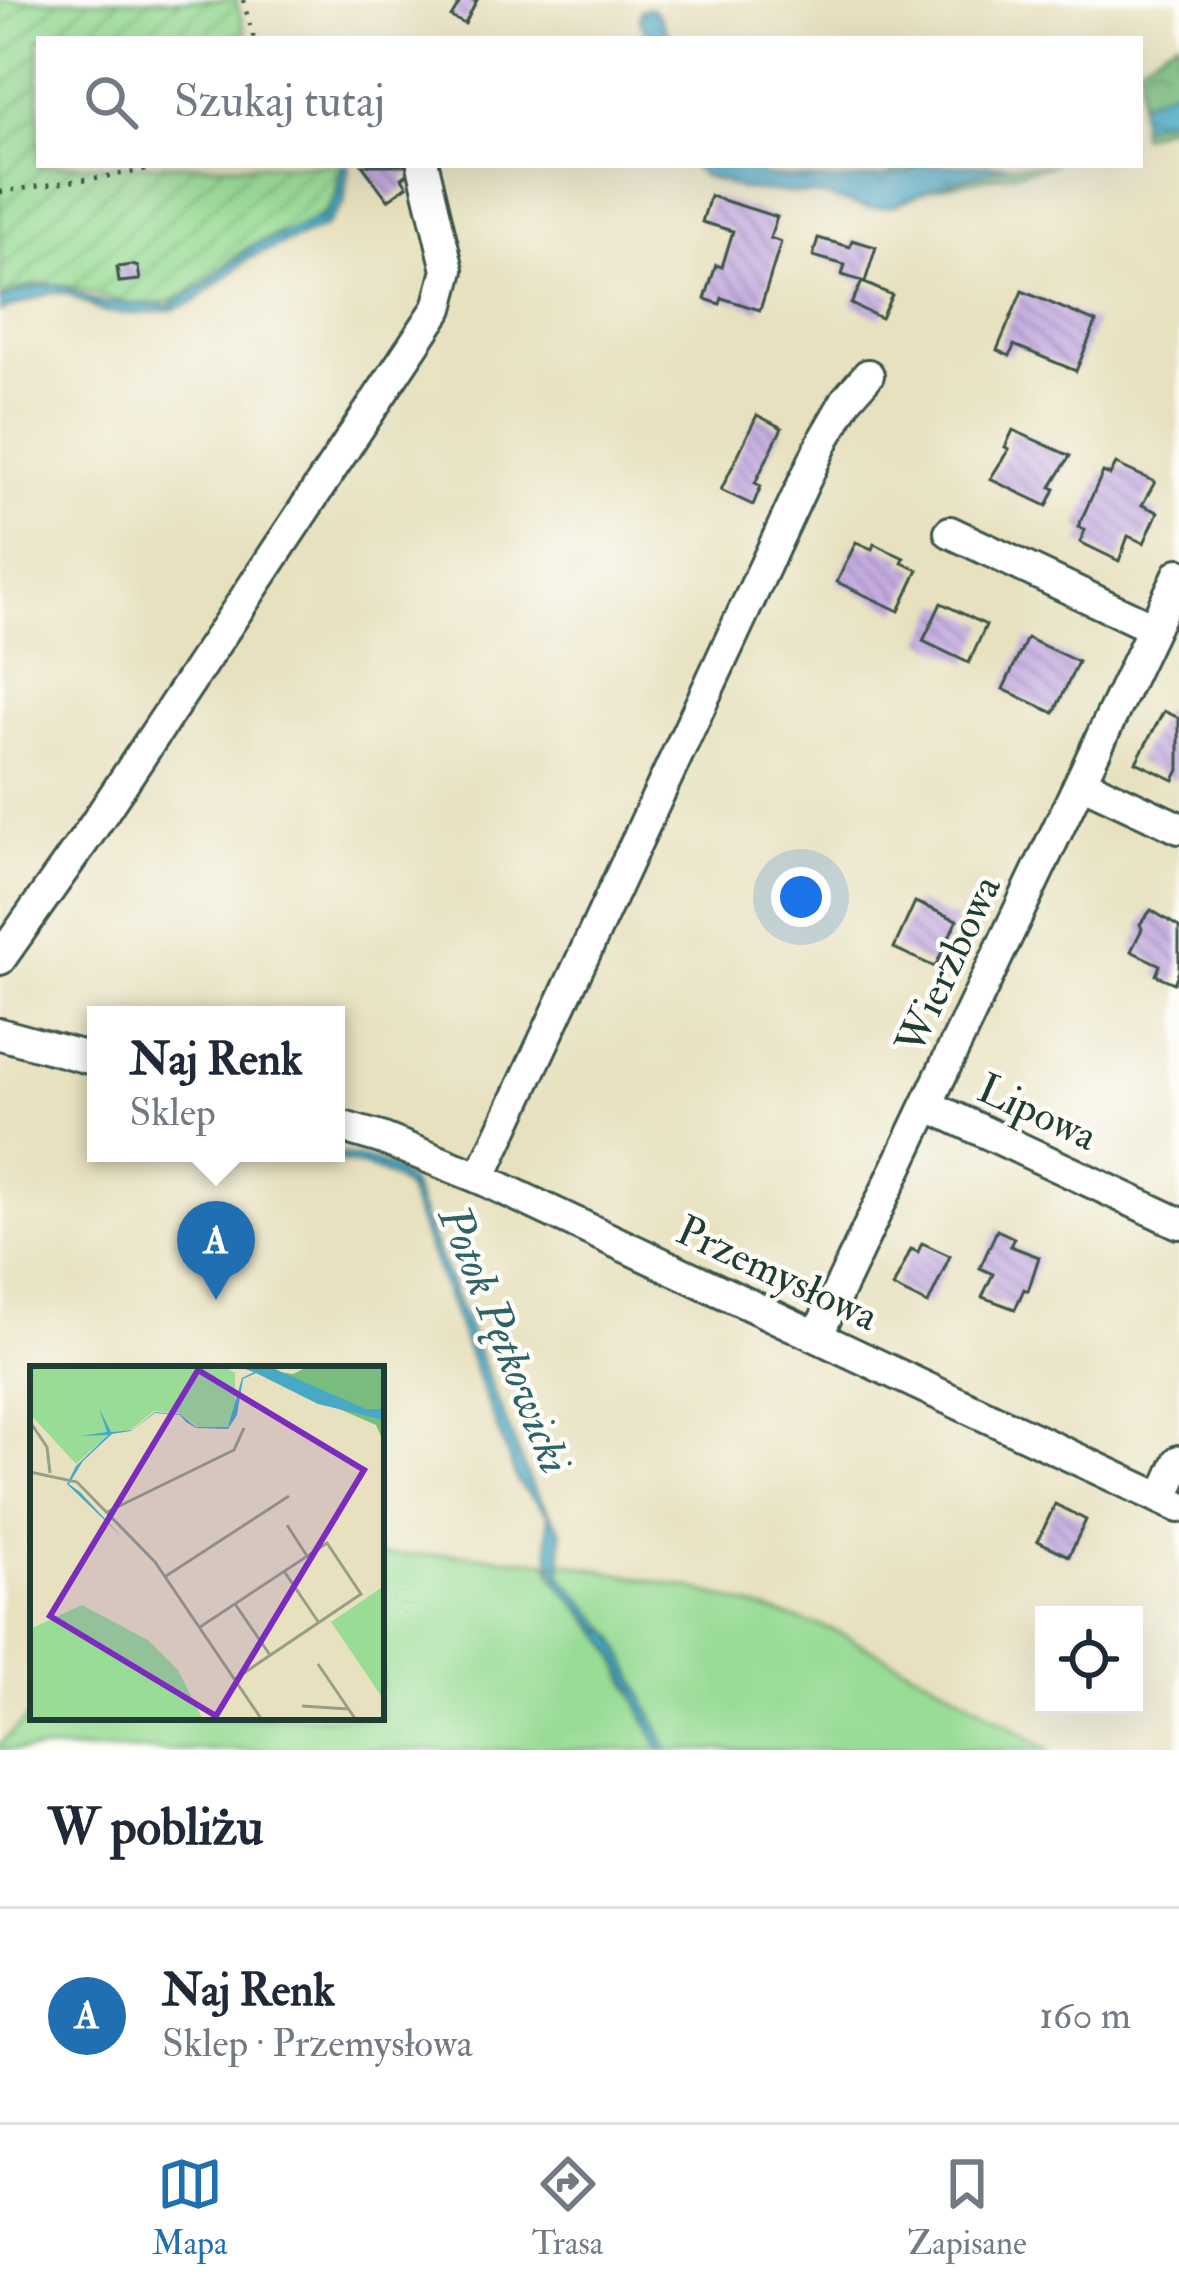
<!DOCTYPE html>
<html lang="pl">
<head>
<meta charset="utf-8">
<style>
	body { margin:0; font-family:"IM FELL Double Pica",serif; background:#f6f6f7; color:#1f2937 }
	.controls { position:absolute; right:36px; bottom:36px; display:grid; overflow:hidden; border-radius:0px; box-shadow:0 12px 48px #0002 }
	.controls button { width:108px; height:108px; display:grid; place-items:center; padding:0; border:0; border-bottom:3px solid #e0e1e3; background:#fff; color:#1f2937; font:60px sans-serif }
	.you { position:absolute; left:801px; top:897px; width:42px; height:42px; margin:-30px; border:9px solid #fff; border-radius:50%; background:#1a73e8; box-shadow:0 0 0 18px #1a73e833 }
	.badge { display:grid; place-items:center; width:78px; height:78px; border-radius:50%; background:#1f6fb2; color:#fff; font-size:39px; font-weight:700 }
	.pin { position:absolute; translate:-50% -99px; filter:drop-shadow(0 3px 6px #0008) }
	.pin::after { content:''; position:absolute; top:63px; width:42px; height:36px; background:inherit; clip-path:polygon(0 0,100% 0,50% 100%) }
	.popup { position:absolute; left:87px; top:1006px; width:258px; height:156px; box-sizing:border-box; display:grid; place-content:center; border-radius:0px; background:#fff; filter:drop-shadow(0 3px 9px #0005); font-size:39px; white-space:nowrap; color:#747a83 }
	.popup b { font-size:45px; color:#1f2937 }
	.popup::after { content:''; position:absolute; left:50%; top:100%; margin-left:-24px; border:24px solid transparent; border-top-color:#fff }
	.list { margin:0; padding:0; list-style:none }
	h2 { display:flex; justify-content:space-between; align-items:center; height:156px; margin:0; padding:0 48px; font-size:51px }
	h2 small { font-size:39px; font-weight:400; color:#747a83 }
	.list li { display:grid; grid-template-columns:78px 1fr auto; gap:36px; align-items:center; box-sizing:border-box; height:216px; padding:0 48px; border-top:3px solid #e0e1e3 }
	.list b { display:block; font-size:45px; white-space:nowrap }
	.list p { margin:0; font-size:39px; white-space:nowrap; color:#747a83 }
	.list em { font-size:39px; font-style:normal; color:#747a83 }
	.icon { flex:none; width:66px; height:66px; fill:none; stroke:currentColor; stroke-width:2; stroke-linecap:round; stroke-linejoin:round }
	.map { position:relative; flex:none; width:1179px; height:1750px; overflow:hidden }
	.search { position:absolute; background:#fff; box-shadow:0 12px 48px #0002; left:36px; right:36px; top:36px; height:132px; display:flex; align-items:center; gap:30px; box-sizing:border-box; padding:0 42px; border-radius:0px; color:#747a83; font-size:45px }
	.sheet { height:372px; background:#fff }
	nav { display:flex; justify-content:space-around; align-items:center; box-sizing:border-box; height:168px; border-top:3px solid #e0e1e3; background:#fff; font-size:33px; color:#747a83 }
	nav a { display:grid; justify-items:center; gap:6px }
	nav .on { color:#1f6fb2 }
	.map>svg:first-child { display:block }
	.grass { fill:#98dc95; stroke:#5c8c64; stroke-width:3 }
	.forest { fill:url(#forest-crowns); stroke:#4c7c59; stroke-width:3 }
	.garden { fill:url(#garden-furrows); stroke:#5c8c64; stroke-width:3 }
	.water { fill:url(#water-ripples); stroke:#33737d; stroke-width:3 }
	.building { fill:url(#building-back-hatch) }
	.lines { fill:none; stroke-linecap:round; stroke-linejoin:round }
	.minor-casing { stroke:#3d5649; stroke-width:36 }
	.path { stroke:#3d5649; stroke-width:4.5; stroke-dasharray:3 9; stroke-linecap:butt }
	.minor { stroke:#fff; stroke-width:30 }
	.labels { text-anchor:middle; stroke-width:9; stroke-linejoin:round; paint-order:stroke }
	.street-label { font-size:42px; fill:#1f3d34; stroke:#fdfcf7 }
	.water-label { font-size:45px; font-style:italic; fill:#2d6367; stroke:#fdfcf7 }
	.inset-road { fill:none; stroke:#979f87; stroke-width:3 }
	.view { fill:#7b2cbf; fill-opacity:0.15; stroke:#7b2cbf; stroke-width:6 }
	.inset-edge { fill:none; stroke:#1f3d34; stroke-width:6 }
</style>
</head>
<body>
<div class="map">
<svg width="1179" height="1750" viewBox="0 0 1179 1750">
	<defs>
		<pattern id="forest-crowns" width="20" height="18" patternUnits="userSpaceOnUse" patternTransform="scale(3)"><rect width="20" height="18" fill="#7abc7e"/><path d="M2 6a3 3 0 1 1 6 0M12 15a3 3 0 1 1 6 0" fill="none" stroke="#639a68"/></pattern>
		<pattern id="garden-furrows" width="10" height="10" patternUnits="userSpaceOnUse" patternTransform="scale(3)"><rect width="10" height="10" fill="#98dc95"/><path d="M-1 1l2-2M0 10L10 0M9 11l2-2" fill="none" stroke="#7bb47a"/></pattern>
		<pattern id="water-ripples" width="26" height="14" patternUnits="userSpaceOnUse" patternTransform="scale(3)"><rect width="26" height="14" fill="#47a9c6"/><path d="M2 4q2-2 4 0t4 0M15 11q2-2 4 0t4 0" fill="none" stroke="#3b8ba2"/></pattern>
		<pattern id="building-back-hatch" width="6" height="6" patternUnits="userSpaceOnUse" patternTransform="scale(3)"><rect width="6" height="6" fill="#c5ace1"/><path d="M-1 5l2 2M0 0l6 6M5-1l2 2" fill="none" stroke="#9f8db7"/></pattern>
	</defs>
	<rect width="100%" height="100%" fill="#fdfcf7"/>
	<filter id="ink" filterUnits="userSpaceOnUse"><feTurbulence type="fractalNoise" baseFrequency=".00833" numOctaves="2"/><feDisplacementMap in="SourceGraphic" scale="24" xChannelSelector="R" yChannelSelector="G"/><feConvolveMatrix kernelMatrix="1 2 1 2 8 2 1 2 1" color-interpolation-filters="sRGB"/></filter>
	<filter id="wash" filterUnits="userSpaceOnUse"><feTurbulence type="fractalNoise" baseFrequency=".004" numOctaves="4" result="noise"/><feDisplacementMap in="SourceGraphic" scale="48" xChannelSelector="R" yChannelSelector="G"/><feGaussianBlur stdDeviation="2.7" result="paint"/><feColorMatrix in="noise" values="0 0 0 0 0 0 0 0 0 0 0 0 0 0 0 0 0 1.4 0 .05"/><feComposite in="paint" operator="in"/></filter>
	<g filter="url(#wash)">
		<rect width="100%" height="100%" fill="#e7e1bf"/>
		<g class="grass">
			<polygon points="455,1554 548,1562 552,1576 608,1642 660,1750 0,1750 0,1744 33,1713 33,1717 381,1717 381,1556"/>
			<polygon points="560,1562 694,1589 834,1630 953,1691 1049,1750 668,1750 615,1637 561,1575"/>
		</g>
		<g class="forest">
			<polygon points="1179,39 1179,122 1140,136 1140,63"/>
			<polygon points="891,165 1055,165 891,197"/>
		</g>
		<path class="garden" d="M 0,0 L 236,0 L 247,39 L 39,39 L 39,165 L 340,165 C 338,180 337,197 327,209 C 313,226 280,232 261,241 C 221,258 196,304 150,304 C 89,305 64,262 0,298 Z"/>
		<g class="water">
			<polygon points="650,7 658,14 671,39 649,39 639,18 641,10"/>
			<polygon points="1179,86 1179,114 1140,126 1140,102"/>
			<polygon points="342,165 349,165 344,203 326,226 251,257 194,302 172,310 136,314 102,312 68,294 53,292 0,311 0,301 24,290 58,284 98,302 168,306 206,284 248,249 326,214 339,190"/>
			<polygon points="689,165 746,165 767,176 837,181 908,173 920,165 1008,165 941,185 893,206 867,208 825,196 741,189 703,176"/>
			<path d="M 303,1153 C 337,1153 389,1155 411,1185 L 531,1484 L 561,1531 L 561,1575 L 615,1637 L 668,1750 L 660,1750 C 644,1716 629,1679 610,1646 C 573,1584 545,1599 548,1514 L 518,1483 L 407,1190 C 387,1165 333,1161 303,1153 Z"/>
		</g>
		<g id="blocks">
			<g class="building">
				<polygon points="452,0 477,0 465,24 451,17 459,4"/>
				<polygon points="362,165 420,165 402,178 407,186 388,200"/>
				<polygon points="710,196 777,217 770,238 781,242 760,310 722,298 720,304 705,299 716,265 722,267 733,231 702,222"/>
				<polygon points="818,238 850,247 852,240 876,247 865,282 842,275 845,265 813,256"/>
				<polygon points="132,265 138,267 140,280 119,282 117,267"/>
				<polygon points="862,282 892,295 881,318 851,304"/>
				<polygon points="1022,291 1096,322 1076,371 1014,345 1010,356 997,350"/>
				<polygon points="757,415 782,428 755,483 761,486 753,505 721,490"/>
				<polygon points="1013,430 1070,456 1051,487 1055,489 1047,506 990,479 1009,449 1005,447"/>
				<polygon points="1116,464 1155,482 1142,505 1158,512 1144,543 1128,536 1119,561 1080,542 1085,530 1078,527 1103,472 1110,475"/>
				<polygon points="856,542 872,549 874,544 904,558 902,563 918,570 899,611 837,582"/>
				<polygon points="941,603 986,625 969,663 923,641"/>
				<polygon points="1027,638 1078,662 1054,713 1003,689"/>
				<polygon points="1164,711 1179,718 1179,770 1174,780 1136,762"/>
				<polygon points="915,902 957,920 935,967 894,948"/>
				<polygon points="1151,910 1179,927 1179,971 1174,983 1156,975 1160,965 1131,951 1142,929 1140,924"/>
				<polygon points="997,1230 1014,1238 1010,1246 1039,1257 1028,1291 1024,1289 1015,1309 982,1297 993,1274 980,1268"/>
				<polygon points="922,1243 950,1256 928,1304 893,1287 911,1249 918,1252"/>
				<polygon points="1055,1504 1086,1520 1069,1556 1038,1541"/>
			</g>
		</g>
	</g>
	<g filter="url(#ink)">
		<use href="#blocks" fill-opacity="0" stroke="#3d5649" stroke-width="3"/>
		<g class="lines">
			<g class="minor-casing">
				<g id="minor">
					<polyline points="950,532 1153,628"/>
					<polyline points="1081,782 1179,828"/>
					<polyline points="0,959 92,829 438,308 448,270 423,165"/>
					<polyline points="0,1034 96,1060"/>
					<polyline points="927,1105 1179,1223"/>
					<polyline points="336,1125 381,1138 480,1178 1179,1507"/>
					<polyline points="480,1178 825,437 847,399 868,375"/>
					<polyline points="817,1336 1179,574"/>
					<polyline points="1162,1499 1179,1461"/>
				</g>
			</g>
			<g class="path">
				<polyline points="243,0 254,39"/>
				<polyline points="0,192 182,165"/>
			</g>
			<use href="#minor" class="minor"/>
		</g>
	</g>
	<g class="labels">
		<g class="street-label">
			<text transform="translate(947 964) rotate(-65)" y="15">Wierzbowa</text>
			<text transform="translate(1038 1111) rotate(25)" y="15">Lipowa</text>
			<text transform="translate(778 1272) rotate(25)" y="15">Przemysłowa</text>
		</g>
		<g class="water-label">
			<text transform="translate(506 1339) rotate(68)" y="16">Potok Pętkowicki</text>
		</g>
	</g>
	<g transform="translate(30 1366)">
		<rect width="354" height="354" fill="#e7e1bf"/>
		<path d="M 354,220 L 354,334 L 301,256 ZM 52,239 L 118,274 L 148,304 L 173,354 L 0,354 L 0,263 Z" fill="#98dc95"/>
		<path d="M 210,0 L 263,8 L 279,0 L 354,0 L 354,77 L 346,59 Z" fill="#7abc7e"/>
		<path d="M 0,0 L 193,0 L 205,7 L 205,50 L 197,61 L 168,61 L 149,47 L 124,45 L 100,64 L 81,66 L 46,98 L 0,48 Z" fill="#98dc95"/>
		<path d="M 206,0 L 238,0 L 336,43 L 354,43 L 354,54 L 288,38 L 226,7 L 213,13 L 207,49 L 198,63 L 166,62 L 156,56 L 150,49 L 125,47 L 101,65 L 82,68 L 53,95 L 39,118 L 50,126 L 90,169 L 37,118 L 46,100 L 78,69 L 50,70 L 77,66 L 69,42 L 81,66 L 102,64 L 125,46 L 150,48 L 166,61 L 198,61 L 212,12 L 224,6 Z" fill="#47a9c6"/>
		<path class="inset-road" d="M 0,56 L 17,81 L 20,107M 0,106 L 47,116 L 125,196 L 232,354M 77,146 L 204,84 L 214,62M 257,159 L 277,190M 254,205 L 289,257M 136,210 L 259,130M 205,238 L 240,289M 170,261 L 297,177 L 331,228 L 205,313M 288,298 L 326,354M 272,340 L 318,343"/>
		<path class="view" d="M 168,4 L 334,104 L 186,350 L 20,250 Z"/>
		<rect width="354" height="354" class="inset-edge"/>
	</g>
</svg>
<div class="controls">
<button><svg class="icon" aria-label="locate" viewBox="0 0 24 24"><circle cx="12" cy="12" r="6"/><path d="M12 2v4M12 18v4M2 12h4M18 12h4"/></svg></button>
</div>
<div class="you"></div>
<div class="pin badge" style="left:216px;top:1300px">A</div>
<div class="popup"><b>Naj Renk</b>Sklep</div>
<div class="search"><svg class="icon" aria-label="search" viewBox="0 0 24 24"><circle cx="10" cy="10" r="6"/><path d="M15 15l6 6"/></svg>Szukaj tutaj</div>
</div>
<section class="sheet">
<h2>W pobliżu<small></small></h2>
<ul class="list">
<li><span class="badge">A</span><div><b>Naj Renk</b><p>Sklep · Przemysłowa</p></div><em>160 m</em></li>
</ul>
</section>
<nav>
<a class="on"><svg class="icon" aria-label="map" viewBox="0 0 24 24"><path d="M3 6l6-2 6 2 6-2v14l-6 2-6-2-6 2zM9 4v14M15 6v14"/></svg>Mapa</a>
<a><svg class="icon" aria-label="directions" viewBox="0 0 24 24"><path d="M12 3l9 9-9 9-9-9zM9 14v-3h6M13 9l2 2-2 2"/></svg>Trasa</a>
<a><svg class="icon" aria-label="saved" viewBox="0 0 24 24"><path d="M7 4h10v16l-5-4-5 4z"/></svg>Zapisane</a>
</nav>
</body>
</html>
